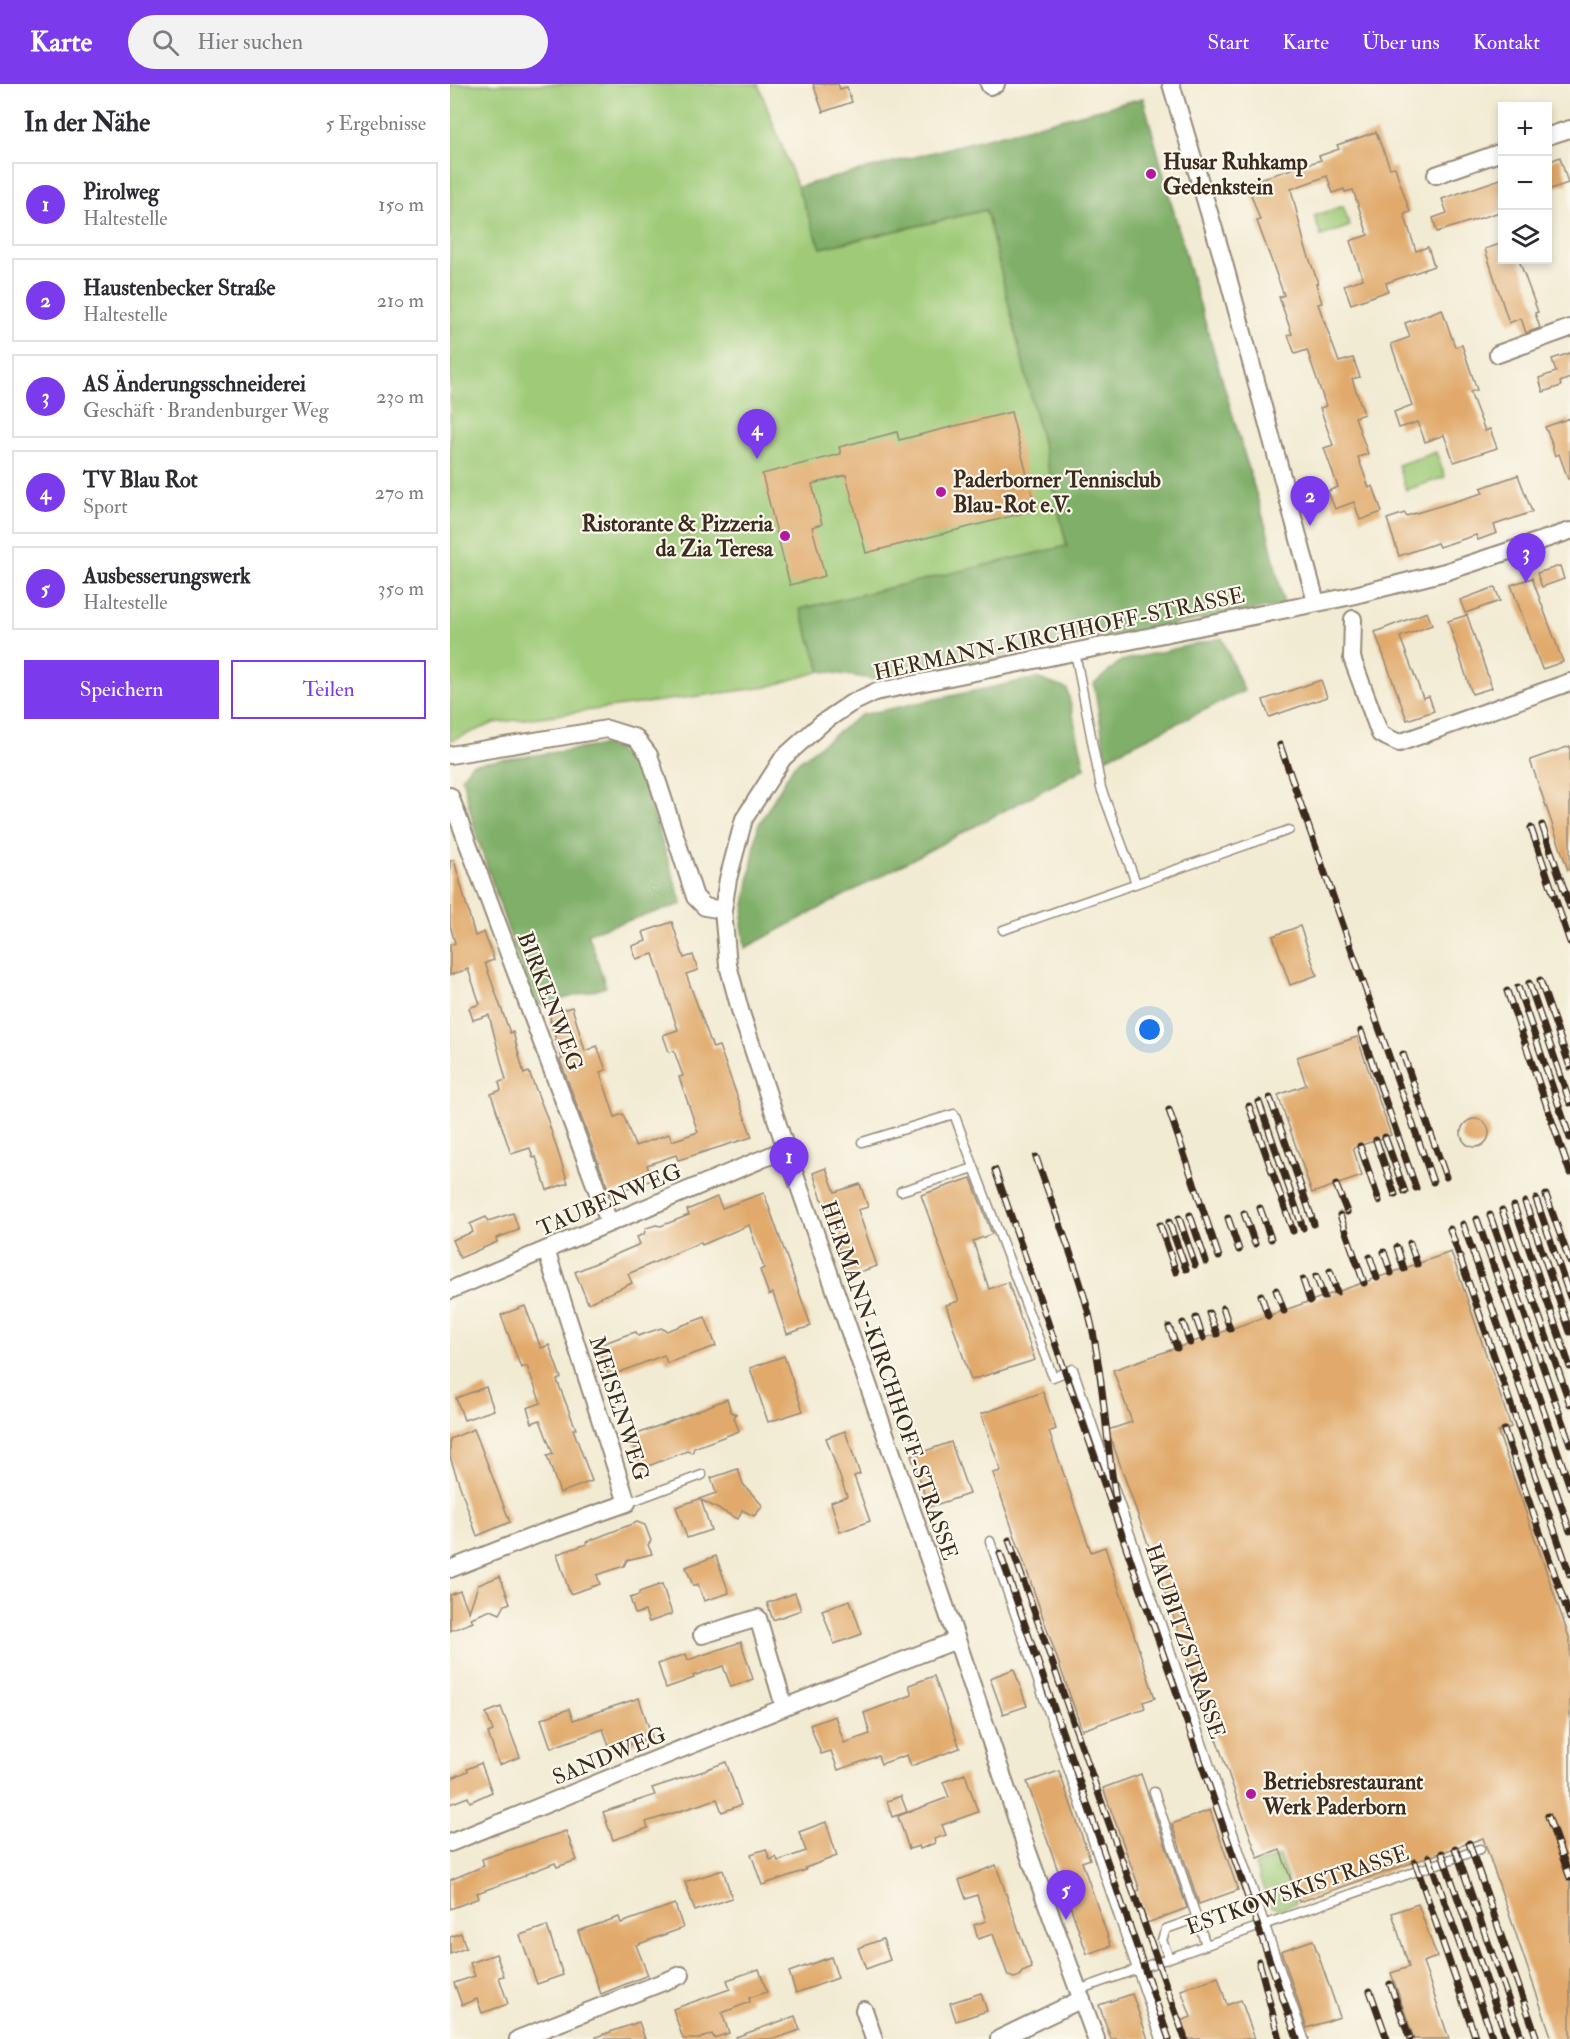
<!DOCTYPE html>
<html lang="de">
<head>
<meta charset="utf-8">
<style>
	body { margin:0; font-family:"IM FELL Double Pica",serif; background:#f2f2f3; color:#2b2b33 }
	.controls { position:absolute; right:18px; top:18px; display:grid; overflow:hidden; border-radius:0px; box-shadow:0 3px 9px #0003 }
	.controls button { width:54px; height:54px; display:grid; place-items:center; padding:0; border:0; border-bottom:2px solid #e1e1e2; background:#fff; color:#2b2b33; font:30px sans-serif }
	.you { position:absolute; left:700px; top:946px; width:21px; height:21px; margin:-15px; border:4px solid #fff; border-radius:50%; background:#1a73e8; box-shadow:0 0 0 9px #1a73e833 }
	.badge { display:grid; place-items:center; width:39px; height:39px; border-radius:50%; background:#7c3aed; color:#fff; font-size:20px; font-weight:700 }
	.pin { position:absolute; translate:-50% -50px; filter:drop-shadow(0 2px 3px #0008) }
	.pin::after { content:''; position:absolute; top:32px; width:21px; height:18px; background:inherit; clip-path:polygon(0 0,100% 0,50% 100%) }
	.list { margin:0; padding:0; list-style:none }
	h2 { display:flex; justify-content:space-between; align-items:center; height:78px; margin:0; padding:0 24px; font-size:26px }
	h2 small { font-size:20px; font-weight:400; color:#7c7c81 }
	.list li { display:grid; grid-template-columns:39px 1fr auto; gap:18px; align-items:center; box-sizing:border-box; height:84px; margin:0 12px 12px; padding:0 12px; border:2px solid #e1e1e2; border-radius:0px }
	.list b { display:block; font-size:22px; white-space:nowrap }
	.list p { margin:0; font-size:20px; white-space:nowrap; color:#7c7c81 }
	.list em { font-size:20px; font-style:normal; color:#7c7c81 }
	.actions { display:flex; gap:12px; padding:18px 24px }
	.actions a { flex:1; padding:14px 0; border:2px solid #7c3aed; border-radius:0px; text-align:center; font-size:21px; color:#7c3aed }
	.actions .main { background:#7c3aed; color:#fff }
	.icon { flex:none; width:33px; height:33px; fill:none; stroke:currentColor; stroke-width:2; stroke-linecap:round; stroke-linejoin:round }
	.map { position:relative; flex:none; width:1120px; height:1955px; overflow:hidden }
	header { display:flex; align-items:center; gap:36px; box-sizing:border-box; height:84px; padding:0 30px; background:#7c3aed; color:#fff }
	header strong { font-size:28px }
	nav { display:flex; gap:33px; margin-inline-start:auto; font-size:21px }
	.search { width:420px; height:54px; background:#f2f2f3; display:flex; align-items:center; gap:15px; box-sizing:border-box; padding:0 21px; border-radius:33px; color:#7c7c81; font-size:22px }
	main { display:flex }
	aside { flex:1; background:#fff }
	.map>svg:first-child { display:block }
	.green { fill:#9fcb78; stroke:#6d7a4b; stroke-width:1.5 }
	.forest { fill:#7faf68; stroke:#5d6c43; stroke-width:1.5 }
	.building { fill:#e1aa6c }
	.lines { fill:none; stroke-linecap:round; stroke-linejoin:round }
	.lane-casing { stroke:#968a78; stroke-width:11 }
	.street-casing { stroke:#968a78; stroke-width:20 }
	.lane { stroke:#fff; stroke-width:8 }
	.street { stroke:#fff; stroke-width:16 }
	.rail-casing { stroke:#3b2a1e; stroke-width:7 }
	.rail { stroke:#fbf7ec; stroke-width:4.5; stroke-dasharray:14; stroke-linecap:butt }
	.poi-dot { fill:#b5179e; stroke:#fbf7ec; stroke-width:2 }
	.labels { text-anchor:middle; stroke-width:4.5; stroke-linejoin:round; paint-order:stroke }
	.poi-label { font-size:22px; font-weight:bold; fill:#3b2a1e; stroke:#fbf7ec; text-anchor:start }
	.street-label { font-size:22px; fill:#3b2a1e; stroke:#fbf7ec }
</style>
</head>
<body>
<header>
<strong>Karte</strong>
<div class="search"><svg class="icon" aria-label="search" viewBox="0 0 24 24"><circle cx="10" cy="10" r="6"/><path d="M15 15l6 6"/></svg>Hier suchen</div>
<nav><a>Start</a><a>Karte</a><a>Über uns</a><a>Kontakt</a></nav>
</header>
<main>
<aside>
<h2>In der Nähe<small>5 Ergebnisse</small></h2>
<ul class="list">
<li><span class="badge">1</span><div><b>Pirolweg</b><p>Haltestelle</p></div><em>150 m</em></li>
<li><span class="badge">2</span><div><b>Haustenbecker Straße</b><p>Haltestelle</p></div><em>210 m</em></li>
<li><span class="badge">3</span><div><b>AS Änderungsschneiderei</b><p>Geschäft · Brandenburger Weg</p></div><em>230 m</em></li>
<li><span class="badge">4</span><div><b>TV Blau Rot</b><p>Sport</p></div><em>270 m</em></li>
<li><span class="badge">5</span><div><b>Ausbesserungswerk</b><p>Haltestelle</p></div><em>350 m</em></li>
</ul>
<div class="actions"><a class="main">Speichern</a><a>Teilen</a></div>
</aside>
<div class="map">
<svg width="1120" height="1955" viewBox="0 0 1120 1955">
	<rect width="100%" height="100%" fill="#fbf7ec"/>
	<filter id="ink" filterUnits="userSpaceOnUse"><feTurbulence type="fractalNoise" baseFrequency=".0167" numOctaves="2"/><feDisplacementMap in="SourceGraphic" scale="12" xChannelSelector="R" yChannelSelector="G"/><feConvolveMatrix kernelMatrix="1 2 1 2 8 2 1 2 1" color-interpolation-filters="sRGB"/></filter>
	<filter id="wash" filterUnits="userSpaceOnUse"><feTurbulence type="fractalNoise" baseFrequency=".008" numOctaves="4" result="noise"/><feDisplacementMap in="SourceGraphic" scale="24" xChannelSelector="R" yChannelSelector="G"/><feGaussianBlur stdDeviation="1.35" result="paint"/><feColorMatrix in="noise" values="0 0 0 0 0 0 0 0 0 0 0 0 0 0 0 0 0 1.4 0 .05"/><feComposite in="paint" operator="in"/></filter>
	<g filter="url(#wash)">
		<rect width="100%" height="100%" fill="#f2ebd3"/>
		<g class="green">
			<polygon points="0,0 308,0 371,164 536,126 617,462 350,525 371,587 317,603 44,639 0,657"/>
			<polygon points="893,122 900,142 871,152 864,132"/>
			<polygon points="986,368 995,393 956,406 948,381"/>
			<polygon points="829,1772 846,1819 828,1825 819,1821 805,1781"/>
		</g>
		<g class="forest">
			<polygon points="693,14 739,184 818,450 834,521 637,556 429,596 371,587 350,525 617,462 536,126 371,164 347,103"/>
			<polygon points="772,554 794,607 656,674 644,600 671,577"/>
			<polygon points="586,594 617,605 635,684 295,864 292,840 308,742 344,681 411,631"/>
			<polygon points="157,661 187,679 232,820 138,849 156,903 84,923 26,750 12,693 22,680"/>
		</g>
		<g id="blocks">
			<g class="building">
				<polygon points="363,0 388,0 390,5 397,3 402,18 373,28"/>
				<polygon points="926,48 940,84 945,83 949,96 960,128 954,130 966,167 978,163 984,182 936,199 938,207 901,220 894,201 913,195 900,157 918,151 903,106 895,108 894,105 883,109 877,92 841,105 855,162 868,199 866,200 872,219 868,220 889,278 903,274 910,293 902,295 914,330 905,333 918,370 908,373 919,404 923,402 932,428 910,436 904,418 885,425 878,407 888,403 874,364 883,361 870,324 876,322 857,266 845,270 838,251 842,250 829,213 834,211 807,137 810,136 797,99 871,76 869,72 889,65 887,61"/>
				<polygon points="1110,73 1118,99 1098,106 1098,78"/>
				<polygon points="1053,94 1053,127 987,148 983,134 997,129 992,115"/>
				<polygon points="1053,159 1053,176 1069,176 1088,228 1085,229 1090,244 1076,249 1071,234 1059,239 1035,165"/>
				<polygon points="992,225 1005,263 1012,261 1027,306 1020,308 1035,347 1040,345 1047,364 1004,378 994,351 975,358 968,338 949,344 944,328 962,321 941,260 960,253 955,239"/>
				<polygon points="1120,269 1120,294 1110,298 1111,302 1093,308 1089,294 1106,288 1102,275"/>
				<polygon points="561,328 586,426 416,469 396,391 362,400 372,440 362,443 375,492 340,501 312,390 391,370 389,363 447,348 449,356"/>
				<polygon points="1120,334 1120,395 1118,395 1109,370 1105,372 1101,359 1102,359 1095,343"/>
				<polygon points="1068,391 1082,428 1044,441 1047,449 1028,456 1026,451 989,463 987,459 949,472 937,435 955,429 956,432 1033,409 1031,404"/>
				<polygon points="1110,482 1114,495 1092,503 1087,489"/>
				<polygon points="1082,494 1113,578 1092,585 1061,501"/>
				<polygon points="1045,503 1050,517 1015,529 1010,516"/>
				<polygon points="977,528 982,541 950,553 973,614 979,612 984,627 957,636 925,548"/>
				<polygon points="1017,531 1042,604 1022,610 998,537"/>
				<polygon points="871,596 877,613 819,633 813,616"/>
				<polygon points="1120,662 1120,785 1118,786 1080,676"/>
				<polygon points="4,776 25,852 34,848 44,876 35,879 60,949 63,948 74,990 79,988 96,1031 118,1099 97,1106 86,1073 83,1074 80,1064 61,1070 41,1010 51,1006 49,998 56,996 39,931 23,936 19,924 30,920 18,885 0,891 0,861 5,859 0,841 0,777"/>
				<polygon points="222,838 234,874 243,871 248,886 236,890 263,964 269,962 302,1053 228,1076 226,1071 197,1081 202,1096 160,1110 110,976 112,975 100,937 101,937 99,930 122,923 135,967 147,962 156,986 150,988 165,1033 173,1030 185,1062 219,1050 222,1057 248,1048 229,993 233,992 224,967 219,968 213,951 228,946 203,870 186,875 182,862 196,857 193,848"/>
				<polygon points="850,842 867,891 840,901 823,852"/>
				<polygon points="907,953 941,1051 903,1064 912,1092 862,1109 828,1011 856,1001 847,973"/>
				<circle cx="1025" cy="1049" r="14"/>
				<polygon points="376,1084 385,1108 410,1100 418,1123 408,1126 427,1182 398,1192 363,1089"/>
				<polygon points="521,1094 542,1150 523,1157 539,1205 558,1198 585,1276 521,1296 496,1221 509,1217 471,1111"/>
				<polygon points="314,1109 361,1242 337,1250 323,1209 319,1211 310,1186 314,1184 299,1141 252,1161 251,1158 178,1190 182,1199 138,1219 125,1188 190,1160 187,1153 194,1150 196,1144 206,1141 211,1142 239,1131 237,1126 267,1113 272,1124"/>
				<polygon points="63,1129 69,1146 46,1154 47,1158 10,1174 2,1156 23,1148 20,1140 36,1133 38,1137"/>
				<polygon points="1001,1168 1061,1343 1048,1348 1120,1556 1120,1955 1102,1955 1033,1754 849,1818 830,1766 808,1774 658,1346 682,1338 663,1286"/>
				<polygon points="75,1222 91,1264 99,1261 111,1294 107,1296 126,1345 123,1345 142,1397 110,1409 97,1372 103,1370 90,1336 82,1339 77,1324 91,1319 77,1282 71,1284 51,1231"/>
				<polygon points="255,1233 266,1262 217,1279 214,1271 165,1290 165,1288 158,1290 147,1262 176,1251 186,1248 188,1252 211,1244 217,1247"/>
				<polygon points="334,1272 353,1327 318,1338 300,1284"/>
				<polygon points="36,1303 44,1326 14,1336 6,1314"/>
				<polygon points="593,1308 606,1345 599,1348 641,1468 655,1463 705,1614 693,1618 695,1624 632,1646 543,1389 551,1387 531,1330"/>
				<polygon points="277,1315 281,1328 286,1330 284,1334 289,1347 244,1364 242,1369 237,1367 193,1384 188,1371 184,1369 186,1365 180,1353"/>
				<polygon points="24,1345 60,1438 27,1452 0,1373 0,1355"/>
				<polygon points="395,1347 410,1390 404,1392 420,1437 390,1448 381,1418 397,1412 376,1354"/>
				<polygon points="501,1358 519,1410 479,1423 461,1372"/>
				<polygon points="288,1385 293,1400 313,1422 304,1432 292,1426 288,1435 251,1416 261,1446 237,1454 226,1423 266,1409 261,1394"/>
				<polygon points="187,1438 195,1441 201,1457 198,1461 202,1470 177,1476 174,1482 147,1491 150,1500 120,1510 107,1470 137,1460 136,1458"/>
				<polygon points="266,1472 279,1509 254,1517 248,1500 243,1502 236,1483"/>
				<polygon points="50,1492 60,1519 55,1521 50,1530 41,1526 21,1534 23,1538 0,1547 0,1511 10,1507 19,1528 28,1501"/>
				<polygon points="212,1500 222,1530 199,1538 195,1527 185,1530 180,1514 189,1511 189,1508"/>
				<polygon points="345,1509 351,1526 323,1536 317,1519"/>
				<polygon points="400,1516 412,1550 384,1560 372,1526"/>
				<polygon points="291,1558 303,1595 281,1603 273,1582 243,1592 244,1594 216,1604 208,1580 236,1570 238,1576"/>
				<polygon points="564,1585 577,1622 553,1630 540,1594"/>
				<polygon points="484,1592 510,1664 461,1682 457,1671 431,1680 428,1672 388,1686 381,1667 371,1670 360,1641 385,1632 394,1659 420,1650 414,1629 462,1611 459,1601"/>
				<polygon points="189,1614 202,1653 161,1667 153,1645 101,1664 91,1635 119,1625 123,1636"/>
				<polygon points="51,1623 70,1673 49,1681 38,1649 43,1647 36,1629"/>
				<polygon points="276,1678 291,1721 272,1728 267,1715 196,1738 198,1744 163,1756 153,1728 205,1711 202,1704 257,1686 257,1685"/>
				<polygon points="31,1679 42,1708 20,1718 18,1713 0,1720 0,1695 18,1687 17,1685"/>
				<polygon points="609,1687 640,1775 632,1778 661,1862 637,1870 577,1698"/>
				<polygon points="515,1690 528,1728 492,1741 496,1751 484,1755 485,1759 470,1765 469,1762 459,1765 448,1732 499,1713 493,1698"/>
				<polygon points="691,1690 737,1824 697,1839 686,1807 690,1806 653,1704"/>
				<polygon points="451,1712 457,1728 442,1733 437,1717"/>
				<polygon points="760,1726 788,1806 749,1820 722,1740"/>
				<polygon points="376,1738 387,1772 355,1784 356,1786 312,1801 301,1770 316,1765 320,1776 326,1773 328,1777 356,1767 349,1748"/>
				<polygon points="116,1747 127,1776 107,1783 105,1779 76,1790 75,1792 27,1809 29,1814 0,1825 0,1796 34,1782 32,1775"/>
				<polygon points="546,1781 582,1884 572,1888 570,1892 564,1894 558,1892 543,1850 528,1855 524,1841 536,1837 527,1811 516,1815 509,1796"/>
				<polygon points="273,1786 282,1814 245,1827 235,1798"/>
				<polygon points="225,1820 233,1844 186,1861 198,1891 151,1910 128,1847 169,1833 171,1839"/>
				<polygon points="968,1820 987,1873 973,1878 999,1955 964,1955 941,1889 959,1883 942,1829"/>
				<polygon points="97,1842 113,1891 87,1900 70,1851"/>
				<polygon points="11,1849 16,1864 0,1870 0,1853"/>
				<polygon points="433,1855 440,1876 416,1885 408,1864"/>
				<polygon points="863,1856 890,1933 857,1944 831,1867"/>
				<polygon points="46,1870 54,1892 49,1893 58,1920 32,1929 27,1915 12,1921 4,1899 25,1892 20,1879"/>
				<polygon points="381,1873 388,1894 346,1909 339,1888"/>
				<polygon points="309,1885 317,1908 299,1914 300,1918 272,1929 279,1949 264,1954 262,1950 249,1955 233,1955 223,1925 280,1905 277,1896"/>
				<polygon points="768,1893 777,1921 791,1916 805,1955 734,1955 728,1938 741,1933 731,1906"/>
				<polygon points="531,1909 537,1927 506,1937 500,1919"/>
				<polygon points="682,1910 698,1955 661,1955 649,1921"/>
				<polygon points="345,1932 350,1946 324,1955 287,1955 286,1953"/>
				<polygon points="189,1938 195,1955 147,1955 146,1953"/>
			</g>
		</g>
	</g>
	<g filter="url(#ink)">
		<use href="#blocks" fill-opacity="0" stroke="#968a78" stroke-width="1.5"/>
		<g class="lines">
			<g class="lane-casing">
				<g id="lane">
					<polyline points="625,568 651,704 686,799"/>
					<polyline points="553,846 839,746"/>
					<polyline points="412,1058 504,1030 603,1293 623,1285 854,1955"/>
					<polyline points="451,1107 524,1084"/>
					<polyline points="177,1419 252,1391"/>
					<polyline points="540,1457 711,1955"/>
					<polyline points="704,1708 756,1861"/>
					<polyline points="719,1874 712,1856 716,1845 747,1834"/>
					<polyline points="628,1906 1030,1765"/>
				</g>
			</g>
			<g class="street-casing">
				<g id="street">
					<polyline points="539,0 540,2 546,0"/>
					<polyline points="721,0 774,179 866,518"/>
					<polyline points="1098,52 1120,45"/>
					<polyline points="986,91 1052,68"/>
					<polyline points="1048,270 1120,244"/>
					<polyline points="903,535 902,574 930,650 949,659 1120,598"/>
					<polyline points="0,671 157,645 186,654 199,671 245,813 255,823 273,826"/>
					<polyline points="0,712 159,1138"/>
					<polyline points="0,1206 336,1065"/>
					<polyline points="0,1485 92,1449 177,1419 96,1166"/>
					<polyline points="252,1551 308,1534 334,1622"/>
					<path d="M 0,1759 C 169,1691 337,1620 507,1556"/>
					<polyline points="414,1926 424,1955"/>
					<polyline points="68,1955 231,1891"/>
					<polyline points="549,1955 632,1915"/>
					<polyline points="646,1955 575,1760 507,1556 336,1065 290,926 278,881 273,826 278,795 294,735 333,674 372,639 400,620 425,608 897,513 995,488 1120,447"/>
				</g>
			</g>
			<use href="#lane" class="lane"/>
			<use href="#street" class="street"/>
			<g class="rail-casing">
				<g id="rail">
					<polyline points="830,661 983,1098"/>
					<polyline points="1092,741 1120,823"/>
					<polyline points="1081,744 1120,858"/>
					<polyline points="1090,896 1120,983"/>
					<polyline points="1079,899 1120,1019"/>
					<polyline points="1068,903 1120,1054"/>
					<polyline points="1057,907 1120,1089"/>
					<polyline points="911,947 966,1104"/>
					<polyline points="953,970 996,1093"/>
					<polyline points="820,1014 864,1140"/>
					<polyline points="809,1018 853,1144"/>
					<polyline points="799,1022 843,1147"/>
					<polyline points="719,1026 769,1173"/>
					<polyline points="935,1053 955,1108"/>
					<polyline points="926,1056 945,1111"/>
					<polyline points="910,1062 929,1117"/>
					<path d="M 586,1073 C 604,1127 630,1188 642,1243 C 654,1300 656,1359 666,1416"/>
					<polyline points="545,1086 847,1955"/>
					<polyline points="886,1101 897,1128"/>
					<polyline points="1096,1111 1120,1178"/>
					<polyline points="1086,1115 1120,1213"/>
					<polyline points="1075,1118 1120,1248"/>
					<polyline points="1064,1122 1120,1283"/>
					<polyline points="810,1124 821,1155"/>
					<polyline points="1052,1126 1120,1320"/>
					<polyline points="794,1129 805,1160"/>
					<polyline points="740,1131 756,1178"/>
					<polyline points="890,1131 914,1199"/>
					<polyline points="1040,1131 1120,1360"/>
					<polyline points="729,1134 745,1181"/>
					<polyline points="778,1134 789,1166"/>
					<polyline points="1027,1135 1120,1403"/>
					<polyline points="719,1138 736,1185"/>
					<polyline points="1013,1140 1120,1447"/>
					<polyline points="710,1141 726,1188"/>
					<polyline points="1000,1145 1120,1491"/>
					<polyline points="960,1159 967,1180"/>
					<polyline points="947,1163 954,1185"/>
					<polyline points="934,1168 941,1189"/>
					<polyline points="920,1173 927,1194"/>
					<polyline points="880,1187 887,1208"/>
					<polyline points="866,1192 874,1213"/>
					<polyline points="853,1196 860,1217"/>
					<polyline points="826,1206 834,1227"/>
					<polyline points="811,1211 818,1232"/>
					<polyline points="773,1224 780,1245"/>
					<polyline points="759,1229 767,1250"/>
					<polyline points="746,1234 753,1254"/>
					<polyline points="733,1239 740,1259"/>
					<polyline points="719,1243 727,1264"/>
					<polyline points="1054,1346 1120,1534"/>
					<polyline points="559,1456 735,1955"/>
					<polyline points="550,1469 719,1955"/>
					<polyline points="1098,1732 1120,1794"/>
					<polyline points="1019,1759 1087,1955"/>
					<polyline points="1005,1764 1072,1955"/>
					<polyline points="992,1769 1057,1955"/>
					<polyline points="979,1773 1043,1955"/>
					<polyline points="965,1778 1026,1955"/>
					<polyline points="809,1877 829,1955"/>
					<polyline points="940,1900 960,1955"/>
					<polyline points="920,1907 937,1955"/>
				</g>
			</g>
			<use href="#rail" class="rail"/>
		</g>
	</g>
	<g class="poi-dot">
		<circle cx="701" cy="90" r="6"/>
		<circle cx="491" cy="408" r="6"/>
		<circle cx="335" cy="452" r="6"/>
		<circle cx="801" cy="1710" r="6"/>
	</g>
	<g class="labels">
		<g class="poi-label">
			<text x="713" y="85">Husar Ruhkamp<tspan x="713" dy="25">Gedenkstein</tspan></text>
			<text x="503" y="403">Paderborner Tennisclub<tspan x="503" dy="25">Blau-Rot e.V.</tspan></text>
			<text x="323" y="447" text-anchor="end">Ristorante &amp; Pizzeria<tspan x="323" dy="25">da Zia Teresa</tspan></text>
			<text x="813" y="1705">Betriebsrestaurant<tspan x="813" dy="25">Werk Paderborn</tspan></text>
		</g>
		<g class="street-label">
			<text transform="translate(609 549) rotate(-12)" y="8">HERMANN-KIRCHHOFF-STRASSE</text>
			<text transform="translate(101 917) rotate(69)" y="8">BIRKENWEG</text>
			<text transform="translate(159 1115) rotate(-23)" y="8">TAUBENWEG</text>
			<text transform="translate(440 1296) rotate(71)" y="8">HERMANN-KIRCHHOFF-STRASSE</text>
			<text transform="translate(170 1324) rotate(72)" y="8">MEISENWEG</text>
			<text transform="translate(736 1557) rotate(71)" y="8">HAUBITZSTRASSE</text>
			<text transform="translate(159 1671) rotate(-22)" y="8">SANDWEG</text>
			<text transform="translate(847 1805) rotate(-19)" y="8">ESTKOWSKISTRASSE</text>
		</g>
	</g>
</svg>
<div class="controls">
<button>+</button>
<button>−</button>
<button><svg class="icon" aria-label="layers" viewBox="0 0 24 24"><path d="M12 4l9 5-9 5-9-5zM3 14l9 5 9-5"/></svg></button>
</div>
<div class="you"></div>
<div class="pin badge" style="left:339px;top:1103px">1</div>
<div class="pin badge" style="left:860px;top:442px">2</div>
<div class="pin badge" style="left:1076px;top:499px">3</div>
<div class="pin badge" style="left:307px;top:375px">4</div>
<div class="pin badge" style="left:616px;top:1836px">5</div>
</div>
</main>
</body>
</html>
